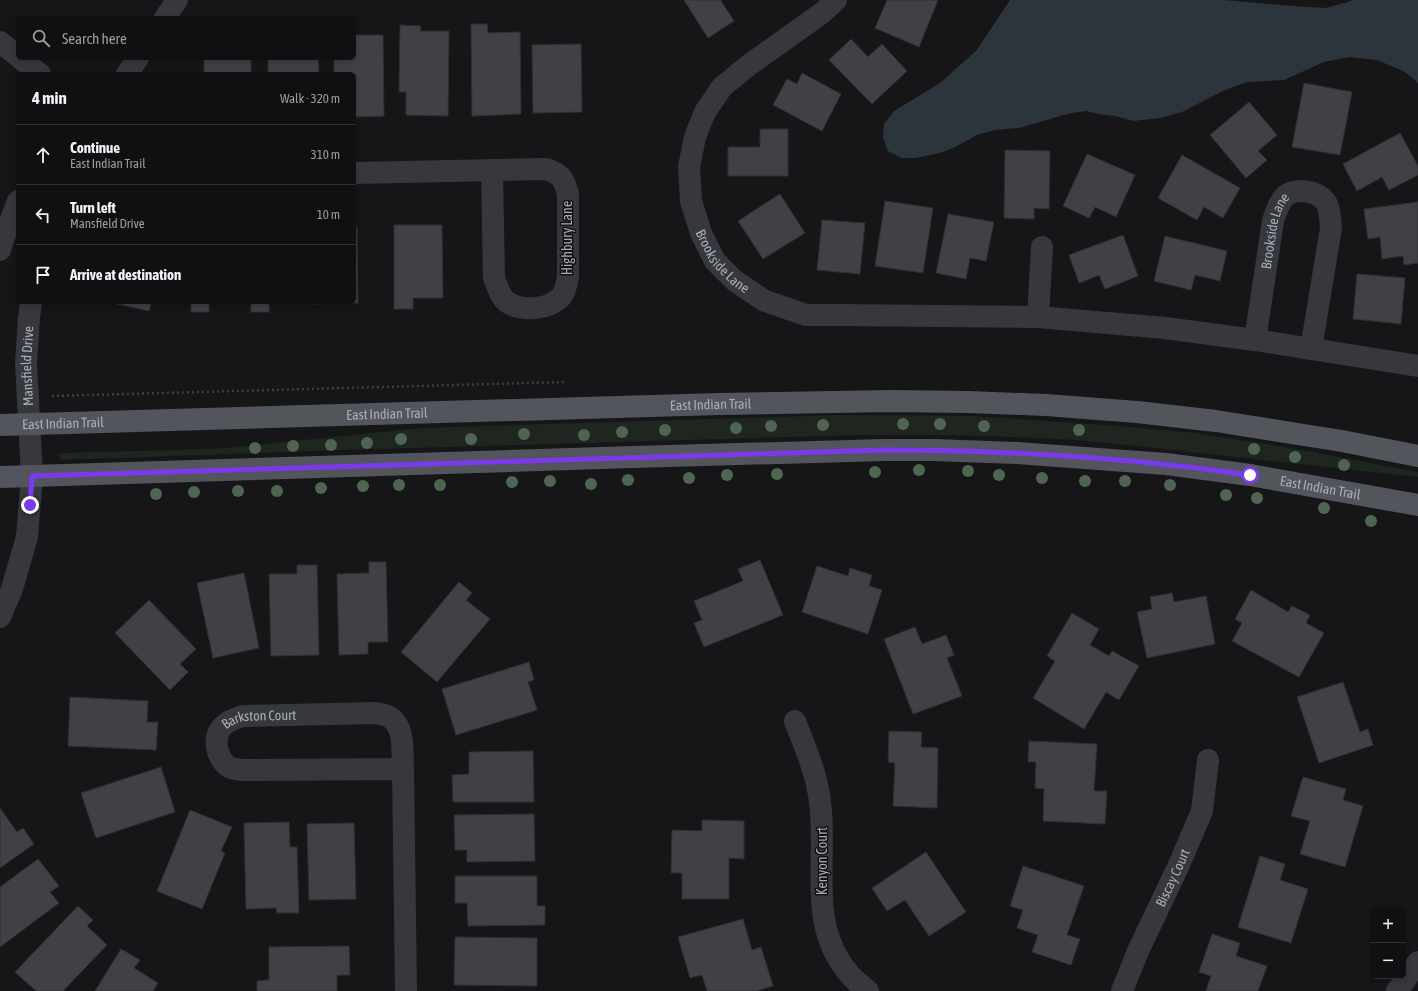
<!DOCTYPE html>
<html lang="en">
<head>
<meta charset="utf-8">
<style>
	body { margin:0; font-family:"Asap Condensed",sans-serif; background:#19191b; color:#f1f3f6 }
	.controls { position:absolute; right:12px; bottom:12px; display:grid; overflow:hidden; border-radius:6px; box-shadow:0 2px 6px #0003 }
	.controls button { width:36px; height:36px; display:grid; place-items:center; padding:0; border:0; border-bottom:1px solid #303032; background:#101012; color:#f1f3f6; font:20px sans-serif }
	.stop { position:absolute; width:12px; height:12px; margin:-9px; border:3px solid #7c3aed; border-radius:50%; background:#fff }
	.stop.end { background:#7c3aed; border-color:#fff; box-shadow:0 1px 4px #0008 }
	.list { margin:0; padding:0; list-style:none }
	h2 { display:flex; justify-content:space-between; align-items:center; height:52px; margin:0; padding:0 16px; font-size:17px }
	h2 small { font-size:13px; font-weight:400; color:#9c9d9f }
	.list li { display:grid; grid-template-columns:26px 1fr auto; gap:12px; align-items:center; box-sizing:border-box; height:60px; padding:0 16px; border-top:1px solid #303032 }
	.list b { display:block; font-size:15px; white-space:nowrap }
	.list p { margin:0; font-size:13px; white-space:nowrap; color:#9c9d9f }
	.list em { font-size:13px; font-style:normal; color:#9c9d9f }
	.icon { flex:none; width:22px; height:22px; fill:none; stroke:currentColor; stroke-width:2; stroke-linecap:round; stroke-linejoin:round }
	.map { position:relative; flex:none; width:1418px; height:991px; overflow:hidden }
	.search { position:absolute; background:#101012; box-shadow:0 2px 6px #0003; left:16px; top:16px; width:340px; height:44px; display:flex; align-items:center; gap:10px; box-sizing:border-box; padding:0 14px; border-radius:6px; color:#9c9d9f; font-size:15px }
	.panel { position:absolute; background:#101012; box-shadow:0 2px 6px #0003; left:16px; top:72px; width:340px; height:232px; border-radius:6px }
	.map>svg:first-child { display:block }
	.green { fill:#1e261f }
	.water { fill:#2c353c }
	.building { fill:#404145; stroke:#303034 }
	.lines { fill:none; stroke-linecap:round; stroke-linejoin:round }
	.path { stroke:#3d3f44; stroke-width:2.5; stroke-dasharray:2 3; stroke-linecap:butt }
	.minor { stroke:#37383d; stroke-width:22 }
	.major { stroke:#53555c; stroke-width:22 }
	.tree { fill:#506452 }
	.route { stroke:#7c3aed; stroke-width:5 }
	.labels { text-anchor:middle; stroke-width:3; stroke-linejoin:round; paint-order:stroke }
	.street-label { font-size:14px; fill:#a8adb8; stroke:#111113 }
</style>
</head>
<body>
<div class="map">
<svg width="1418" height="991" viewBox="0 0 1418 991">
	<rect width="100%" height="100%" fill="#161618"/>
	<polygon class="green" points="839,415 972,416 1120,426 1196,433 1285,447 1408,470 1418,472 1418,477 1118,444 1062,439 954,435 860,435 343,450 60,460 60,453 214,449 422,428"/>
	<polygon class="water" points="1010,0 1223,0 1294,6 1326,8 1348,2 1352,0 1418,0 1418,83 1405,72 1377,60 1349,57 1324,62 1284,80 1247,82 1225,90 1182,112 1160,118 1133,121 1115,116 1098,114 1087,111 1071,113 1019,128 995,130 977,135 955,147 940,153 916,158 902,158 888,151 883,138 884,124 894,111 940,83 976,51"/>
	<g class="building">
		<polygon points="684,0 722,0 721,1 734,21 708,38"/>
		<polygon points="887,0 938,0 919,47 875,28"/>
		<polygon points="471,24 487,24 488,33 520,32 521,114 472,116"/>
		<polygon points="400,25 421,26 420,31 449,31 448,116 406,115 406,92 399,92"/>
		<polygon points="354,35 383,35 384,116 354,117 354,74 334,74 334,58 354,58"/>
		<polygon points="851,39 868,57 882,44 907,71 872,104 829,60"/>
		<polygon points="581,44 582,112 533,113 532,45"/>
		<rect x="204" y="58" width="47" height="16"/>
		<polygon points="268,58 318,58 319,74 268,74"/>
		<polygon points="802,73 841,94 822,131 773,105 787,79 797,84"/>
		<polygon points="1304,83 1352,92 1340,155 1292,147"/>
		<polygon points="1249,102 1277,135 1258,151 1267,160 1246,178 1210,135"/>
		<polygon points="760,129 788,129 788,176 728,176 728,147 760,147"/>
		<polygon points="1400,133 1418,166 1418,175 1389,190 1382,177 1357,191 1343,164"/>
		<polygon points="1005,150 1050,151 1049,209 1034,208 1034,219 1004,218"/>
		<polygon points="1087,154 1135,175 1116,217 1095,207 1089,218 1063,206"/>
		<polygon points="1182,155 1240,188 1223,218 1204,207 1197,220 1158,198"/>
		<polygon points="780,194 805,233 763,259 738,221"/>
		<polygon points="885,201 933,208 923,273 875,266"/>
		<polygon points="1418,202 1418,263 1404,265 1403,256 1382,259 1380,237 1368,239 1364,209"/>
		<polygon points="948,214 994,222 986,261 970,258 966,279 936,273"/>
		<polygon points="822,220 865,223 860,274 817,270"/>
		<polygon points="394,225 442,225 443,298 413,298 413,309 394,309"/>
		<polygon points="354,227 357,227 358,303 311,304 311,302 354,302"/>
		<polygon points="1123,235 1138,276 1105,289 1099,275 1079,283 1069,255"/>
		<polygon points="1165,236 1227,251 1220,281 1195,275 1191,290 1154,281"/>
		<polygon points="1357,274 1405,278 1401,324 1353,319"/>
		<polygon points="108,302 151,302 149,311"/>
		<rect x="191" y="302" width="18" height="10"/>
		<rect x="251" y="302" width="18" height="10"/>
		<polygon points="760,560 783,615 704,647 694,623 702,620 694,601 743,581 738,569"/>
		<polygon points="369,562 386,562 388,642 368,642 368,654 339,655 337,574 369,573"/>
		<polygon points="297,565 317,565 319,655 271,656 269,574 297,574"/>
		<polygon points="817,566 848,576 850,568 872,575 869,586 882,590 868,634 802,612"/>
		<polygon points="244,573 259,648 213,658 197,583"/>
		<polygon points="459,582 472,593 466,600 490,619 437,682 401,652"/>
		<polygon points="1251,590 1288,612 1292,606 1310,615 1306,623 1324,633 1299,677 1232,641 1242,623 1235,619"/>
		<polygon points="1172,593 1174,602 1206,596 1215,644 1147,658 1137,612 1152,609 1150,597"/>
		<polygon points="149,600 196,649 180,664 188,672 170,690 115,633"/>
		<polygon points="1072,613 1099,629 1090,645 1109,656 1112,651 1139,666 1119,700 1106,692 1084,729 1033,698 1055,661 1047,656"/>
		<polygon points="915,627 922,644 946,635 954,655 947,658 962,696 913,714 884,639"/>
		<polygon points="529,662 534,680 528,682 537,710 456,735 442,689"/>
		<polygon points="1343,682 1360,732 1368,729 1373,745 1319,763 1297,697"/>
		<polygon points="70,697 148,701 147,722 158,722 156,750 68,746"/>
		<polygon points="889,731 922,732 921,747 938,748 937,808 893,806 895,763 888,762"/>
		<polygon points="1029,741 1097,744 1094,791 1107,791 1105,824 1043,821 1044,789 1035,788 1036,762 1028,762"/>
		<polygon points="533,751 534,802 453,802 452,775 469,774 469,752"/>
		<polygon points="161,767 175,812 96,838 81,793"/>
		<polygon points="1303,777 1346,789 1343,800 1363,806 1345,867 1300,854 1310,821 1291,816"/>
		<polygon points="0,808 17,832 23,828 34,844 0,868"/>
		<polygon points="190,810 232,827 221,851 225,853 202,909 157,891"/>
		<polygon points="534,814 535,861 467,862 467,850 455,850 454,815"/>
		<polygon points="702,820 744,821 744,859 729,858 729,899 682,899 682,873 671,873 672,830 702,831"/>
		<polygon points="289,822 290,847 297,847 299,913 277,913 276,908 246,909 244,823"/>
		<polygon points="354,823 356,899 309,900 307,824"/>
		<polygon points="926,852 966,912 929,936 905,900 887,911 872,888"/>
		<polygon points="1260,856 1285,864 1280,880 1308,889 1291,943 1238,927"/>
		<polygon points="38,859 59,886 50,892 59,903 0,947 0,887"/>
		<polygon points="1023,866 1084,886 1067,935 1080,939 1071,965 1032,952 1038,935 1017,928 1023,910 1010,906"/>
		<polygon points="455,876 537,876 537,906 545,906 545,925 468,926 467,903 455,903"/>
		<polygon points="78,906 93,920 87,926 107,945 63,991 36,991 15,972"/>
		<polygon points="743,919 752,950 761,947 773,986 756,991 707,991 702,975 690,978 678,937"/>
		<polygon points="1212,934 1240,943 1236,956 1267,966 1258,991 1206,991 1211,976 1199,972"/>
		<polygon points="455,937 537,938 537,986 454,985"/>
		<polygon points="349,946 350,975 337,975 337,991 257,991 257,981 269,980 269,947"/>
		<polygon points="121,949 140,960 134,968 158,983 153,991 95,991"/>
	</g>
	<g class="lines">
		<polyline class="path" points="52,396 565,382"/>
		<g class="minor">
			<path id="s1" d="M 836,0 L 822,13 L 749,65 L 722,87 L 705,112 L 695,137 L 689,167 L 691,201 L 701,233 L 715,261 L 735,281 L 765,301 L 806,315 L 835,315 L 1038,317 L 1165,328 L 1255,340 L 1418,366"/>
			<polyline points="165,18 177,0"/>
			<polyline points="0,42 18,56"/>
			<polyline points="20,58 40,74"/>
			<polyline points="127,74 138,58"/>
			<path d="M 354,173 L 545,169 C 561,173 564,179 568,194 L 568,277 C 567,283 565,292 561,297 C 548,310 522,312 507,302 C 500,297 497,285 494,278 L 492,170"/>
			<polyline points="0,250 3,240 18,201"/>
			<polyline points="1038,317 1042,247"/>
			<path id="s2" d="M 1255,340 L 1273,221 C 1276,213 1278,203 1285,196 C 1296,188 1316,190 1325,201 C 1330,207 1330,220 1331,228 L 1311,349"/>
			<path id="s3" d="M 0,617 L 12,589 L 27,537 L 32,476 L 26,363 L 29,318 L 31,302"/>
			<path d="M 795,721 C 805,747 817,774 820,802 C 828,862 806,924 850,975 C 855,981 862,986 868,991"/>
			<path id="s4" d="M 403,769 L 241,770 C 237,769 232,769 229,767 C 216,758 212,737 223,726 C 228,721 236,718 243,716 L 376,713 C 380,714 387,715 391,718 C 405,728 402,752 403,769 L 406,991"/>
			<path id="s5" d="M 1122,991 L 1138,951 L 1178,867 L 1202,811 L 1208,760"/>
			<polyline points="1397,991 1418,962"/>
		</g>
		<g class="major">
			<path id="s6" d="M 0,425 L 719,404 L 890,401 L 968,402 L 1046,405 L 1137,412 L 1216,421 L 1342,441 L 1418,456"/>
			<path id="s7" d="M 0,477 L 633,457 L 885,450 L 933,450 L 1017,453 L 1166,464 L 1250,475 L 1418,505"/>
		</g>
	</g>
	<g class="tree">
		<circle cx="903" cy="424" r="6"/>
		<circle cx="940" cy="424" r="6"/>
		<circle cx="823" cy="425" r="6"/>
		<circle cx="771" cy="426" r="6"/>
		<circle cx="984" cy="426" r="6"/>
		<circle cx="736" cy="428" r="6"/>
		<circle cx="665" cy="430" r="6"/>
		<circle cx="1079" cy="430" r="6"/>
		<circle cx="622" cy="432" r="6"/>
		<circle cx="524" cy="434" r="6"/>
		<circle cx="584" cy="435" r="6"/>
		<circle cx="401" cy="439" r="6"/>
		<circle cx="471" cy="439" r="6"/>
		<circle cx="367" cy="443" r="6"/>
		<circle cx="331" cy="445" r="6"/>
		<circle cx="293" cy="446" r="6"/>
		<circle cx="255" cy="448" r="6"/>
		<circle cx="1254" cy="449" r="6"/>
		<circle cx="1295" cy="457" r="6"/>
		<circle cx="1344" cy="465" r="6"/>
		<circle cx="919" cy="470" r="6"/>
		<circle cx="968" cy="471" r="6"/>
		<circle cx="875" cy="472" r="6"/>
		<circle cx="777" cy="474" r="6"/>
		<circle cx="727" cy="475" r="6"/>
		<circle cx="999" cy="475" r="6"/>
		<circle cx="689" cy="478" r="6"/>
		<circle cx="1042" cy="478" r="6"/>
		<circle cx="628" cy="480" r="6"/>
		<circle cx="550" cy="481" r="6"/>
		<circle cx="1085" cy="481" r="6"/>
		<circle cx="1125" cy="481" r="6"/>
		<circle cx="512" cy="482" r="6"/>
		<circle cx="591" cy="484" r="6"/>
		<circle cx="399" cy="485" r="6"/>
		<circle cx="440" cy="485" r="6"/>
		<circle cx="1170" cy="485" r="6"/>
		<circle cx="363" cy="486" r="6"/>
		<circle cx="321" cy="488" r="6"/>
		<circle cx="238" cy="491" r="6"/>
		<circle cx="277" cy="491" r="6"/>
		<circle cx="194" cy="492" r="6"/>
		<circle cx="156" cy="494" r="6"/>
		<circle cx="1226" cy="495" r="6"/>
		<circle cx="1257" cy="498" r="6"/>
		<circle cx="1324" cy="508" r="6"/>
		<circle cx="1371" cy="521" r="6"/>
	</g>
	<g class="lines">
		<path class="route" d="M 30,505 L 32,476 L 885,450 C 1007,450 1129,458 1250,475"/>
	</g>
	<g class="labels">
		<g class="street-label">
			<text dy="5" stroke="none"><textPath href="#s2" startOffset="111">Brookside Lane</textPath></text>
			<text transform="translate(567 238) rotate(-90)" y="5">Highbury Lane</text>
			<text dy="5" stroke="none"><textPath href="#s1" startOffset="335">Brookside Lane</textPath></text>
			<text dy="5" stroke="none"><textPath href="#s3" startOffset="256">Mansfield Drive</textPath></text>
			<text dy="5" stroke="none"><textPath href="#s6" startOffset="711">East Indian Trail</textPath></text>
			<text dy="5" stroke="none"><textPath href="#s6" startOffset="387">East Indian Trail</textPath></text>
			<text dy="5" stroke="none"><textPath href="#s6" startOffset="63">East Indian Trail</textPath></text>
			<text dy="5" stroke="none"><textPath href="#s7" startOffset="1323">East Indian Trail</textPath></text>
			<text dy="5" stroke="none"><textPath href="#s4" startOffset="259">Barkston Court</textPath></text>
			<text transform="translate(822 861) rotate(-90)" y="5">Kenyon Court</text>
			<text dy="5" stroke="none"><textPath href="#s5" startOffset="124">Biscay Court</textPath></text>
		</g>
	</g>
</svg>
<div class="controls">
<button>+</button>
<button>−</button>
</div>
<div class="stop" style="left:1250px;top:475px"></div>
<div class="stop end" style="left:30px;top:505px"></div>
<div class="search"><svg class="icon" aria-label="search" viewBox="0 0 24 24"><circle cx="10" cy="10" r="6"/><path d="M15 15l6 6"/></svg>Search here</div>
<section class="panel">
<h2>4 min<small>Walk · 320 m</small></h2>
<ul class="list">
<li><svg class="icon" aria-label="ahead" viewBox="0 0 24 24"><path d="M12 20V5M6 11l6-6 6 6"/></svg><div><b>Continue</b><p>East Indian Trail</p></div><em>310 m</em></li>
<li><svg class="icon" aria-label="left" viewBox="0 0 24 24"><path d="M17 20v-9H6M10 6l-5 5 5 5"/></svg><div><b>Turn left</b><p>Mansfield Drive</p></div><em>10 m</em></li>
<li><svg class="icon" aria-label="arrive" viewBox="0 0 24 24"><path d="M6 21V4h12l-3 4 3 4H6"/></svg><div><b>Arrive at destination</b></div></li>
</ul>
</section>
</div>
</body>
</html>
